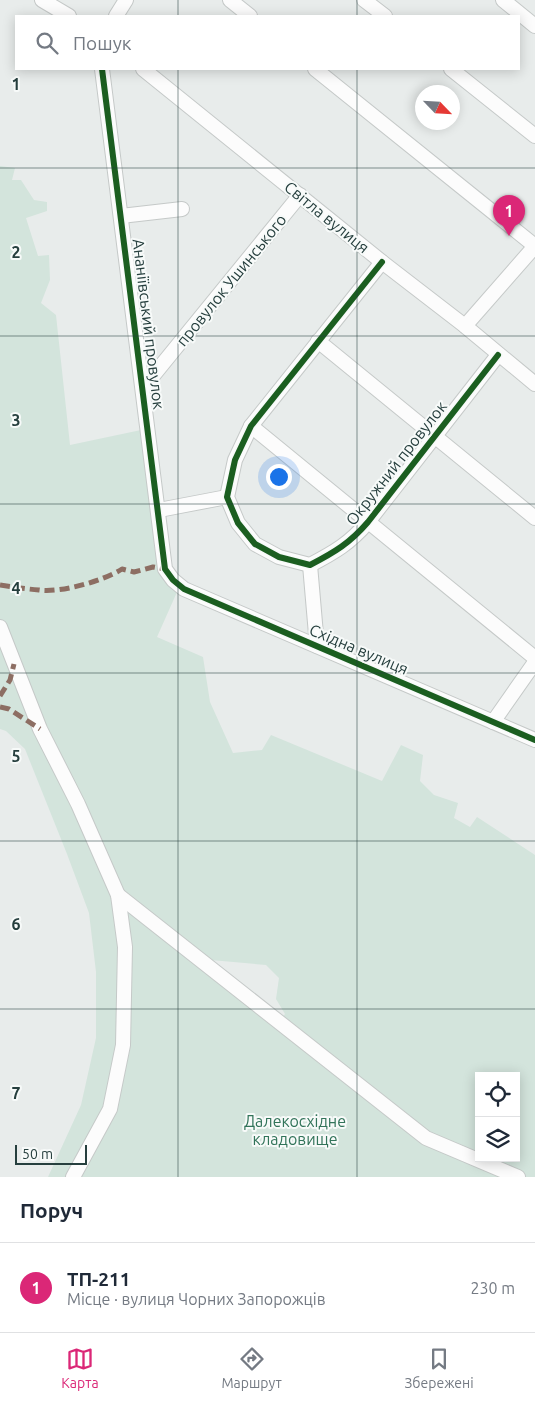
<!DOCTYPE html>
<html lang="uk">
<head>
<meta charset="utf-8">
<style>
	body { margin:0; font-family:Ubuntu,sans-serif; background:#f2f2f3; color:#1f2937 }
	.controls { position:absolute; right:15px; bottom:15px; display:grid; overflow:hidden; border-radius:0px; box-shadow:0 2px 12px #0003 }
	.controls button { width:45px; height:45px; display:grid; place-items:center; padding:0; border:0; border-bottom:1px solid #e0e1e3; background:#fff; color:#1f2937; font:25px sans-serif }
	.compass { position:absolute; left:415px; top:85px; width:45px; height:45px; border-radius:50%; background:#fff; box-shadow:0 2px 12px #0003; rotate:115deg }
	.scale { position:absolute; left:15px; bottom:12px; width:72px; box-sizing:border-box; padding-left:5px; border:2px solid #263f3e; border-top:0; font-size:14px; line-height:18px; white-space:nowrap; color:#263f3e; -webkit-text-stroke:4px #f7faf9; paint-order:stroke }
	.you { position:absolute; left:278px; top:476px; width:18px; height:18px; margin:-12px; border:4px solid #fff; border-radius:50%; background:#1a73e8; box-shadow:0 0 0 8px #1a73e833 }
	.badge { display:grid; place-items:center; width:32px; height:32px; border-radius:50%; background:#db2777; color:#fff; font-size:16px; font-weight:700 }
	.pin { position:absolute; translate:-50% -41px; filter:drop-shadow(0 1px 2px #0008) }
	.pin::after { content:''; position:absolute; top:26px; width:18px; height:15px; background:inherit; clip-path:polygon(0 0,100% 0,50% 100%) }
	.list { margin:0; padding:0; list-style:none }
	h2 { display:flex; justify-content:space-between; align-items:center; height:65px; margin:0; padding:0 20px; font-size:21px }
	h2 small { font-size:16px; font-weight:400; color:#747a83 }
	.list li { display:grid; grid-template-columns:32px 1fr auto; gap:15px; align-items:center; box-sizing:border-box; height:90px; padding:0 20px; border-top:1px solid #e0e1e3 }
	.list b { display:block; font-size:19px; white-space:nowrap }
	.list p { margin:0; font-size:16px; white-space:nowrap; color:#747a83 }
	.list em { font-size:16px; font-style:normal; color:#747a83 }
	.icon { flex:none; width:28px; height:28px; fill:none; stroke:currentColor; stroke-width:2; stroke-linecap:round; stroke-linejoin:round }
	.map { position:relative; flex:none; width:535px; height:1177px; overflow:hidden }
	.search { position:absolute; background:#fff; box-shadow:0 2px 12px #0003; left:15px; right:15px; top:15px; height:55px; display:flex; align-items:center; gap:12px; box-sizing:border-box; padding:0 18px; border-radius:0px; color:#747a83; font-size:19px }
	.sheet { height:155px; background:#fff }
	nav { display:flex; justify-content:space-around; align-items:center; box-sizing:border-box; height:70px; border-top:1px solid #e0e1e3; background:#fff; font-size:14px; color:#747a83 }
	nav a { display:grid; justify-items:center; gap:2px }
	nav .on { color:#db2777 }
	.map>svg:first-child { display:block }
	.green { fill:#d3e4dc; fill-rule:evenodd }
	.lines { fill:none; stroke-linecap:round; stroke-linejoin:round }
	.minor-casing { stroke:#c5c9c8; stroke-width:16 }
	.minor { stroke:#fcfcfc; stroke-width:14 }
	.quiet { stroke:#8d6e63; stroke-width:5; stroke-dasharray:10 5; stroke-linecap:butt }
	.cycleway-casing { stroke:#f7faf9; stroke-width:9 }
	.cycleway { stroke:#1b5e20; stroke-width:6 }
	.grid { fill:none; stroke:#263f3e; stroke-width:1; stroke-opacity:0.55 }
	.labels { text-anchor:middle; stroke-width:4; stroke-linejoin:round; paint-order:stroke }
	.street-label { font-size:16px; fill:#263f3e; stroke:#f7faf9 }
	.park-label { font-size:16px; fill:#32745a; stroke:#f7faf9 }
	.grid-label { font-size:16px; text-anchor:middle; font-weight:bold; fill:#263f3e; stroke:#f7faf9; stroke-width:4; stroke-linejoin:round; paint-order:stroke }
</style>
</head>
<body>
<div class="map">
<svg width="535" height="1177" viewBox="0 0 535 1177">
	<rect width="100%" height="100%" fill="#e8eceb"/>
	<path class="green" d="M 0,166 L 15,168 L 12,180 L 21,180 L 34,200 L 47,202 L 47,211 L 26,218 L 38,256 L 49,255 L 50,280 L 41,303 L 56,315 L 70,445 L 141,430 L 163,575 L 177,592 L 157,637 L 203,657 L 210,702 L 233,753 L 262,750 L 271,735 L 382,781 L 401,745 L 423,755 L 420,781 L 434,795 L 458,803 L 454,818 L 470,827 L 477,817 L 535,855 L 535,1177 L 48,1177 L 81,1105 L 96,1038 L 96,972 L 89,913 L 67,854 L 25,749 L 6,731 L 0,729 ZM 211,960 L 266,965 L 279,978 L 276,999 L 285,1014 L 282,1018 ZM 479,1076 L 516,1076 L 516,1158 L 479,1158 Z"/>
	<g class="lines">
		<g class="minor-casing">
			<g id="minor">
				<polyline points="42,0 69,16"/>
				<polyline points="230,0 250,16"/>
				<polyline points="364,0 385,16"/>
				<polyline points="503,0 535,26"/>
				<polyline points="116,16 126,0"/>
				<polyline points="102,69 165,569 173,580 184,589 535,740"/>
				<polyline points="143,69 382,262 465,326 535,384"/>
				<polyline points="315,69 535,246"/>
				<polyline points="451,69 535,136"/>
				<polyline points="121,216 182,209"/>
				<path d="M 382,262 L 251,426 L 235,460 L 227,497 L 238,523 L 255,544 L 279,557 L 310,565 C 335,552 350,543 368,522 L 498,355"/>
				<polyline points="465,326 535,246"/>
				<polyline points="318,341 535,518"/>
				<polyline points="143,388 300,195"/>
				<polyline points="251,426 535,658"/>
				<polyline points="159,510 227,497"/>
				<polyline points="310,565 317,646"/>
				<polyline points="0,627 40,729 78,804 118,895 125,947 123,1045 110,1109 73,1177"/>
				<polyline points="493,722 535,662"/>
				<polyline points="118,895 426,1138 518,1177"/>
			</g>
		</g>
		<use href="#minor" class="minor"/>
		<g class="quiet">
			<path d="M 0,585 C 13,587 26,589 39,590 C 61,593 103,581 122,569 L 134,572 L 153,567 L 165,569"/>
			<polyline points="0,696 10,680 14,664"/>
			<polyline points="0,707 9,709 40,729"/>
		</g>
		<g class="cycleway-casing">
			<g id="cycleway">
				<polyline points="102,69 165,569 173,580 184,589 535,740"/>
				<path d="M 382,262 L 251,426 L 235,460 L 227,497 L 238,523 L 255,544 L 279,557 L 310,565 C 335,552 350,543 368,522 L 498,355"/>
			</g>
		</g>
		<use href="#cycleway" class="cycleway"/>
	</g>
	<path class="grid" d="M 178,0 L 178,16M 357,0 L 357,16M 178,69 L 178,1177M 357,69 L 357,1177M 0,168 L 535,168M 0,336 L 535,336M 0,504 L 535,504M 0,673 L 535,673M 0,841 L 535,841M 0,1009 L 535,1009"/>
	<g class="labels">
		<g class="street-label">
			<text transform="translate(327 217) rotate(39)" y="6">Світла вулиця</text>
			<text transform="translate(231 280) rotate(-51)" y="6">провулок Ушинського</text>
			<text transform="translate(149 324) rotate(83)" y="6">Ананіївський провулок</text>
			<text transform="translate(396 463) rotate(-52)" y="6">Окружний провулок</text>
			<text transform="translate(359 649) rotate(23)" y="6">Східна вулиця</text>
		</g>
		<g class="park-label">
			<text x="295" y="1127">Далекосхідне<tspan x="295" dy="18">кладовище</tspan></text>
		</g>
	</g>
	<g class="grid-label">
		<text x="16" y="90">1</text>
		<text x="16" y="258">2</text>
		<text x="16" y="426">3</text>
		<text x="16" y="594">4</text>
		<text x="16" y="762">5</text>
		<text x="16" y="930">6</text>
		<text x="16" y="1099">7</text>
	</g>
</svg>
<div class="controls">
<button><svg class="icon" aria-label="locate" viewBox="0 0 24 24"><circle cx="12" cy="12" r="6"/><path d="M12 2v4M12 18v4M2 12h4M18 12h4"/></svg></button>
<button><svg class="icon" aria-label="layers" viewBox="0 0 24 24"><path d="M12 4l9 5-9 5-9-5zM3 14l9 5 9-5"/></svg></button>
</div>
<svg class="compass" viewBox="-18 -18 36 36"><path d="M0-13l5 13h-10z" fill="#e53935"/><path d="M0 13l5-13h-10z" fill="#747a83"/></svg>
<div class="scale">50 m</div>
<div class="you"></div>
<div class="pin badge" style="left:509px;top:236px">1</div>
<div class="search"><svg class="icon" aria-label="search" viewBox="0 0 24 24"><circle cx="10" cy="10" r="6"/><path d="M15 15l6 6"/></svg>Пошук</div>
</div>
<section class="sheet">
<h2>Поруч<small></small></h2>
<ul class="list">
<li><span class="badge">1</span><div><b>ТП-211</b><p>Місце · вулиця Чорних Запорожців</p></div><em>230 m</em></li>
</ul>
</section>
<nav>
<a class="on"><svg class="icon" aria-label="map" viewBox="0 0 24 24"><path d="M3 6l6-2 6 2 6-2v14l-6 2-6-2-6 2zM9 4v14M15 6v14"/></svg>Карта</a>
<a><svg class="icon" aria-label="directions" viewBox="0 0 24 24"><path d="M12 3l9 9-9 9-9-9zM9 14v-3h6M13 9l2 2-2 2"/></svg>Маршрут</a>
<a><svg class="icon" aria-label="saved" viewBox="0 0 24 24"><path d="M7 4h10v16l-5-4-5 4z"/></svg>Збережені</a>
</nav>
</body>
</html>
